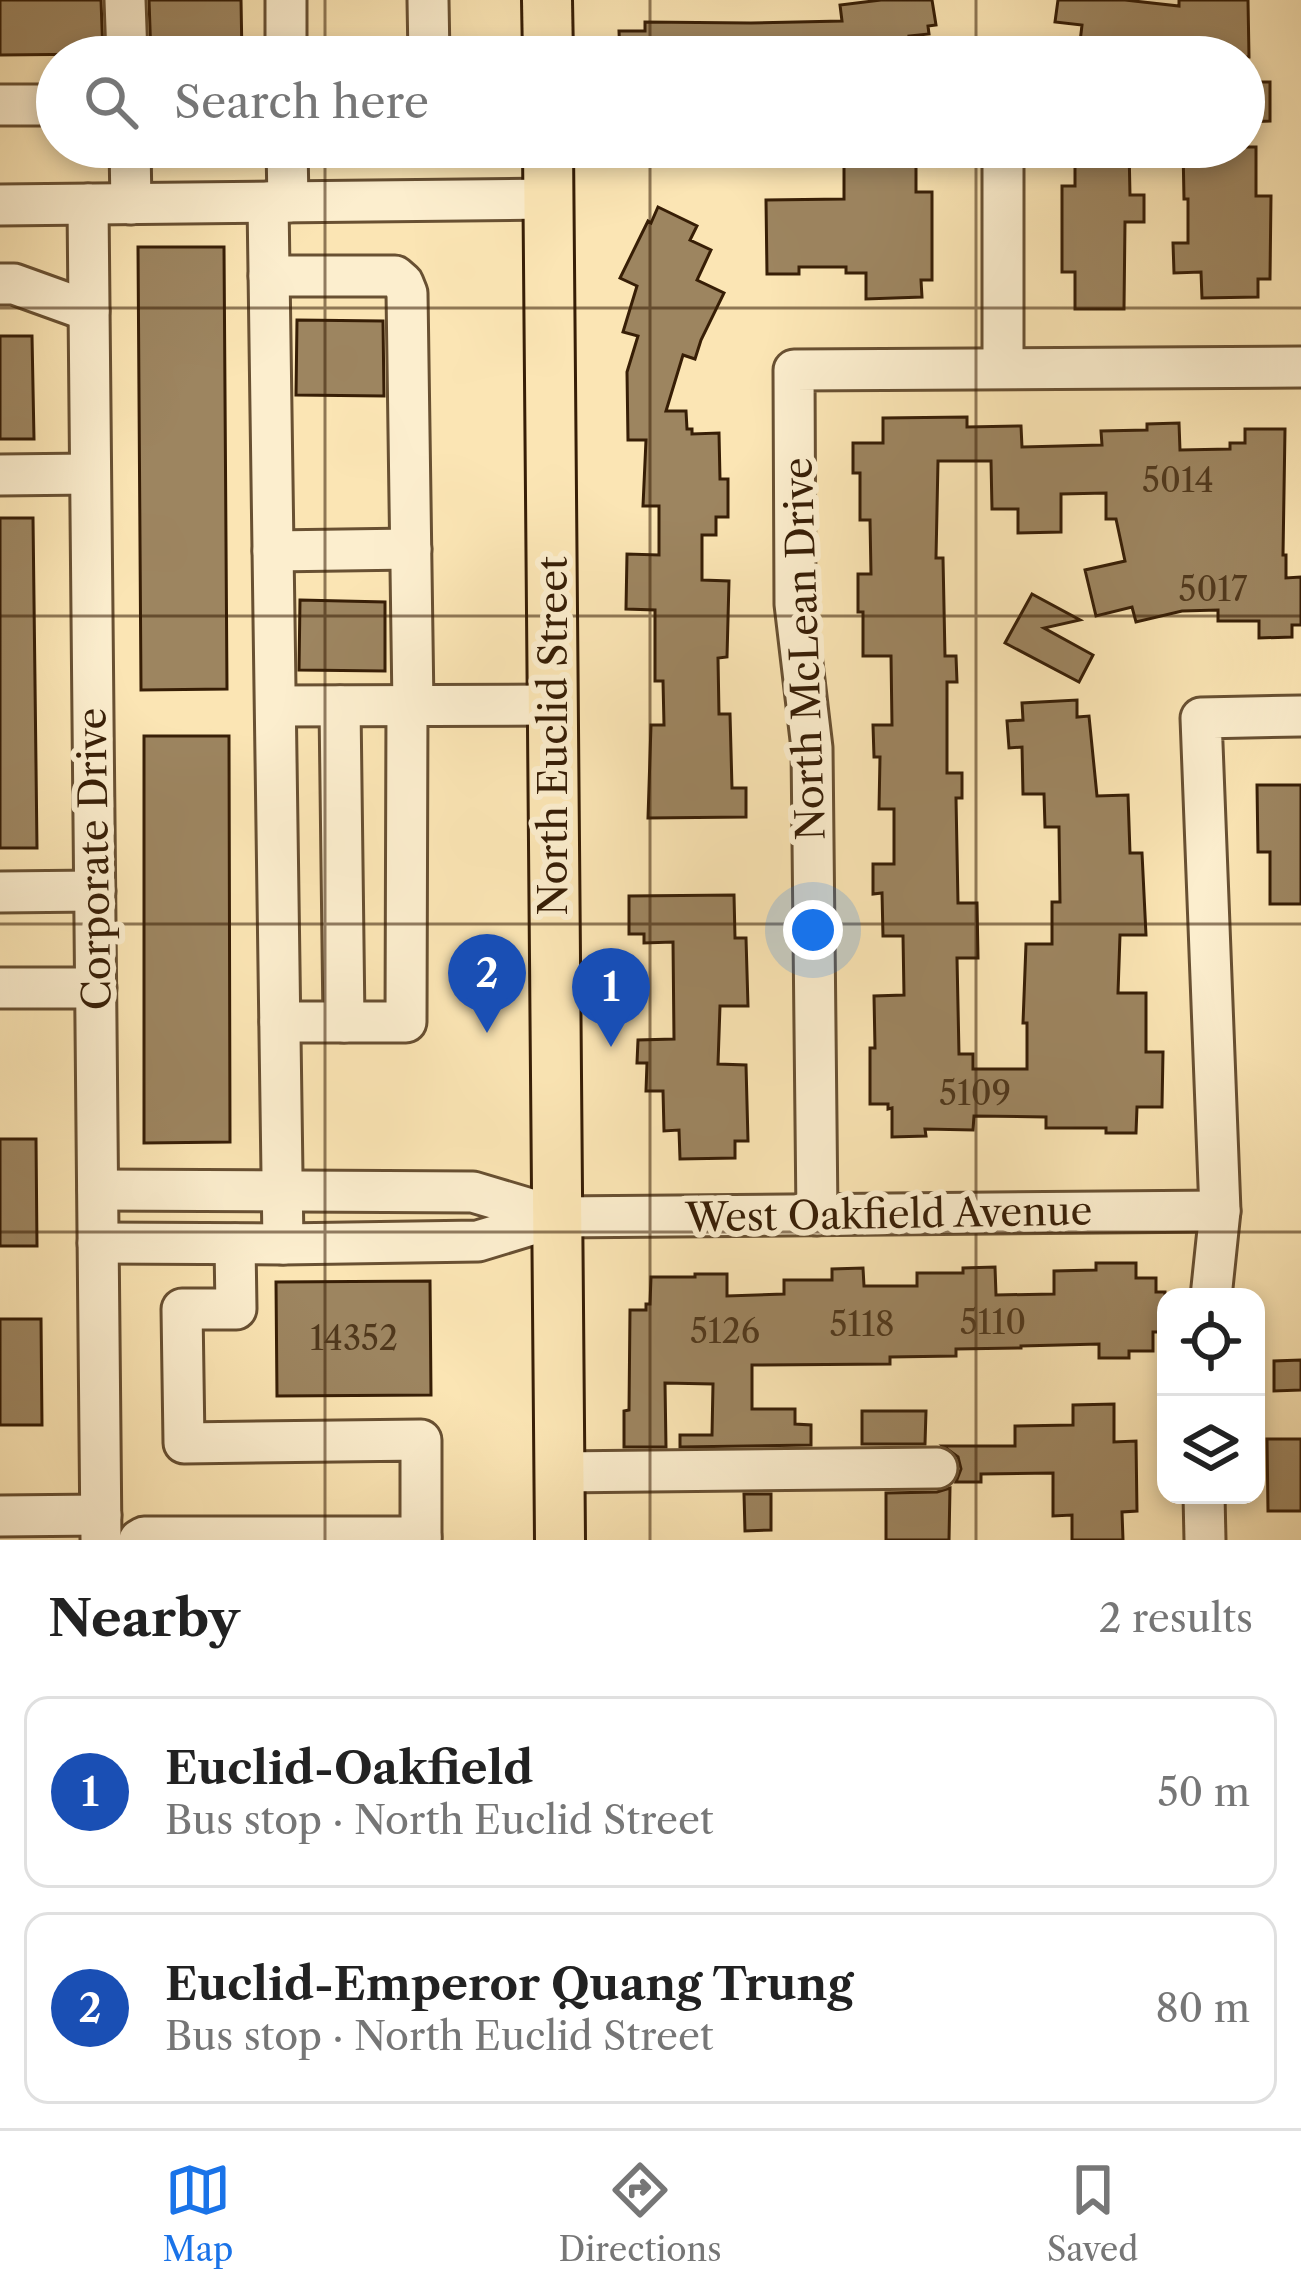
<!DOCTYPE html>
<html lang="en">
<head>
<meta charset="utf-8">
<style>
	body { margin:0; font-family:"Libre Caslon Text",serif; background:#f6f6f6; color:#222 }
	.controls { position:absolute; right:36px; bottom:36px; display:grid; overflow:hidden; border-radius:24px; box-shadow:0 6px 18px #0003 }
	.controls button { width:108px; height:108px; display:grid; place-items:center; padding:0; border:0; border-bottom:3px solid #e0e0e0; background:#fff; color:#222; font:60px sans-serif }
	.you { position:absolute; left:813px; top:930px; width:42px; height:42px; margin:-30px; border:9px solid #fff; border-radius:50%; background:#1a73e8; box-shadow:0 0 0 18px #1a73e833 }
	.badge { display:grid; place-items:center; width:78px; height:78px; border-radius:50%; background:#1a73e8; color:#fff; font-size:39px; font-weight:700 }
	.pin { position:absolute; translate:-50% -99px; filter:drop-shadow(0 3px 6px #0008) }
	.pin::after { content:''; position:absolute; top:63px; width:42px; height:36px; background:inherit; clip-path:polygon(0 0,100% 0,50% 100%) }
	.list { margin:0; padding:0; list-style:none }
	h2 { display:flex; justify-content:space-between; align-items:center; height:156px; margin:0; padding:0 48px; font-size:51px }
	h2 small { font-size:39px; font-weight:400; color:#767676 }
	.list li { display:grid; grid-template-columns:78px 1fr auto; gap:36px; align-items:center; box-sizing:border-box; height:192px; margin:0 24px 24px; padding:0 24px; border:3px solid #e0e0e0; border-radius:24px }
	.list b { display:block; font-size:45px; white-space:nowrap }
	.list p { margin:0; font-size:39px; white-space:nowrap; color:#767676 }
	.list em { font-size:39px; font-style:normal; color:#767676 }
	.icon { flex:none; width:66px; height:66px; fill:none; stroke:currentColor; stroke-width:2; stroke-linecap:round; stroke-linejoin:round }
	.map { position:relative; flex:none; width:1301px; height:1540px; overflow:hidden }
	.search { position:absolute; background:#fff; box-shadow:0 6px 18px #0003; left:36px; right:36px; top:36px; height:132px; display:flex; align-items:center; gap:30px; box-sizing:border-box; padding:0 42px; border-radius:66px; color:#767676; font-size:45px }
	.sheet { height:588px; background:#fff }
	nav { display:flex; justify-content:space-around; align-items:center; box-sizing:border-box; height:168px; border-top:3px solid #e0e0e0; background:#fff; font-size:33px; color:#767676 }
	nav a { display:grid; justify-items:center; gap:6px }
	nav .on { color:#1a73e8 }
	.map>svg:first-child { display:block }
	.building { fill:#9d8560; stroke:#371e06; stroke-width:3 }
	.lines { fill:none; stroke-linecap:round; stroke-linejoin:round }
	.minor-casing { stroke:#685032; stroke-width:45 }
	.major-casing { stroke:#371e06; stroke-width:54 }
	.minor { stroke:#fceece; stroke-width:39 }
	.major { stroke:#fbe5b4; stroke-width:48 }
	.grid { fill:none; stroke:#371e06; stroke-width:3; stroke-opacity:0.55 }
	.labels { text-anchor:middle; stroke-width:12; stroke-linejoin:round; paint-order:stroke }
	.number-label { font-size:33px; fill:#50381c }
	.street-label { font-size:39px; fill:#371e06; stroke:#fceece }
</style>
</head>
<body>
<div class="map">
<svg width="1301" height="1540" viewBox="0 0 1301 1540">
	<rect width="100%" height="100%" fill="#fbe5b4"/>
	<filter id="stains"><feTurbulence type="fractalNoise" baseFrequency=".00167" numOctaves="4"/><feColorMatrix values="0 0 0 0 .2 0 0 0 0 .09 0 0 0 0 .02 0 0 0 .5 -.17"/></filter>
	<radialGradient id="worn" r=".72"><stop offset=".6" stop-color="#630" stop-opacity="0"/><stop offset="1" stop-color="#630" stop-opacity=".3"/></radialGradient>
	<g class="building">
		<polygon points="0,0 101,0 103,54 0,55"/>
		<polygon points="149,0 241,0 242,57 151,57"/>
		<polygon points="881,0 932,0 936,25 928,26 929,34 909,36 911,51 868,57 620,57 619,31 645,31 645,22 751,23 842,21 840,5"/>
		<polygon points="1058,0 1125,0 1179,6 1179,0 1248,0 1249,57 1139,57 1085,51 1086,43 1080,42 1082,25 1055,22"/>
		<polygon points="1244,82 1270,82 1270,121 1244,122"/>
		<polygon points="844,147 916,147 916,192 932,192 932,280 921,280 922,297 866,299 866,273 846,273 846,267 799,267 799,274 767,274 766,200 844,199"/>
		<polygon points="1079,147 1129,147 1130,195 1144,195 1144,222 1125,222 1124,309 1075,309 1075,272 1062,272 1062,186 1075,186 1075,166 1079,166"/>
		<polygon points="1183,147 1256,147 1256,196 1271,196 1270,279 1258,279 1258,297 1202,298 1201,272 1174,273 1173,243 1188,243 1188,199 1184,199"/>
		<polygon points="658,207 697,226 690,240 711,250 697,280 724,293 701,340 695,359 683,355 666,411 686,411 687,429 692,429 692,434 719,433 720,479 728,479 728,517 716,517 716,535 702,535 702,580 729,581 727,657 718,658 719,714 730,714 732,788 746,788 746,817 648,818 651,725 664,725 663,681 655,681 655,610 626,609 627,554 659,555 659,506 643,506 646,440 628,440 627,372 638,336 623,332 637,286 620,278 648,221 651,223"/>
		<polygon points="138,247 224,247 227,689 141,690"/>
		<polygon points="297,320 383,321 384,396 296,395"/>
		<polygon points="0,336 32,336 34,439 0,439"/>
		<polygon points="967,417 967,427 1021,426 1022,447 1102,445 1101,431 1147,430 1147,424 1179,423 1180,450 1230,449 1230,443 1245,443 1245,429 1285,429 1283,555 1286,555 1286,578 1301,577 1301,625 1292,625 1292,637 1259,638 1259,621 1218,621 1218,610 1182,611 1136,622 1132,607 1096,616 1085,570 1125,561 1116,519 1106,519 1106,493 1061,494 1061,532 1018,533 1018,509 992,509 991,461 938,461 936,558 943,558 945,656 956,656 957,682 947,682 947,773 962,773 962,798 956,798 958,903 977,903 978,958 957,958 959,1054 973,1054 973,1069 1027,1069 1027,1023 1023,1023 1026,944 1052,944 1052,902 1060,902 1059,827 1045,827 1044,794 1023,794 1022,747 1009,748 1007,721 1023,720 1022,703 1077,700 1077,717 1089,716 1097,796 1128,795 1130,853 1142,853 1146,935 1120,935 1118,993 1146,993 1146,1052 1163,1052 1162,1107 1137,1107 1136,1133 1106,1133 1106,1128 1046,1128 1046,1117 974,1116 973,1130 925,1129 926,1136 892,1137 892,1108 888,1109 888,1104 870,1104 870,1048 875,1048 874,996 904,995 903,936 883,936 882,893 873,894 873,864 894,864 894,809 879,809 880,757 874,757 873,725 892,725 891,656 863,656 863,612 858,612 858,574 871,574 870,520 860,520 860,473 853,473 853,443 883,443 883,418"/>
		<polygon points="0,518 33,518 37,848 0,848"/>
		<polygon points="1032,594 1080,620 1044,628 1093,655 1079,682 1005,643"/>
		<polygon points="300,600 385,602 385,671 299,670"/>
		<polygon points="144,736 229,736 230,1142 144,1143"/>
		<polygon points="1257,785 1301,785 1301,904 1270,904 1270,852 1258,852"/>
		<polygon points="734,895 735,938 746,938 748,1006 720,1006 718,1064 746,1065 748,1141 735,1141 735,1158 680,1159 679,1130 664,1131 663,1091 646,1091 647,1063 637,1063 638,1040 674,1039 673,942 644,943 644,934 629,934 629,896"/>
		<polygon points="0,1139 36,1139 37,1246 0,1246"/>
		<polygon points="1096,1263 1136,1263 1136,1278 1156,1278 1156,1292 1165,1292 1165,1332 1153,1332 1153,1351 1129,1351 1129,1358 1099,1358 1099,1344 1021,1346 1021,1348 956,1349 956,1356 890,1357 890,1364 752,1365 752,1409 795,1409 795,1424 811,1425 811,1445 680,1447 680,1435 712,1435 713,1384 665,1383 666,1447 624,1447 624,1411 629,1410 630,1310 646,1310 646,1304 650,1304 651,1277 695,1277 695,1274 727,1274 727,1296 784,1294 784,1280 832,1280 832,1269 863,1268 864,1286 917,1286 917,1273 963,1273 963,1268 995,1267 996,1295 1054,1294 1054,1271 1096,1270"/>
		<polygon points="430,1281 431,1395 277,1396 276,1282"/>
		<polygon points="0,1319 41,1319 42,1425 0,1425"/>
		<polygon points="1301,1360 1301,1390 1274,1391 1274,1361"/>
		<polygon points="1114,1404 1114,1442 1136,1441 1137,1511 1122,1512 1123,1540 1072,1540 1072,1515 1053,1516 1053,1473 981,1474 981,1482 956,1482 961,1469 958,1457 943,1446 1015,1446 1015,1426 1073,1425 1073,1405"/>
		<polygon points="862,1411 926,1411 925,1444 862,1444"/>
		<polygon points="1267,1439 1301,1439 1301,1511 1268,1511"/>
		<polygon points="950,1488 949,1540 886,1540 886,1493 937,1492"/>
		<polygon points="744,1494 771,1494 771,1530 745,1531"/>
	</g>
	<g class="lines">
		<g class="minor-casing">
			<g id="minor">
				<polyline points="125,0 127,57"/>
				<polyline points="286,0 286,57"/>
				<polyline points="428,0 429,57"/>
				<polyline points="0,105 57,105"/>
				<polyline points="130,147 131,204"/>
				<polyline points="287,147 288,202"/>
				<polyline points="1003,147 1003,368"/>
				<polyline points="268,202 283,1244"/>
				<polyline points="88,204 101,1540"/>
				<polyline points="0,205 549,199"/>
				<polyline points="269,276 395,276 403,283 407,293 413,706"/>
				<polyline points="0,284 14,284 89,311"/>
				<polyline points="0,475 90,474"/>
				<polyline points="273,551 411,549"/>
				<polyline points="276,706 553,705"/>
				<polyline points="340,706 344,1022"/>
				<polyline points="0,892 95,891"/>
				<polyline points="0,988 96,988"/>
				<polyline points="280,1022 406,1022 407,706"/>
				<polyline points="98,1190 473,1192 557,1217"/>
				<polyline points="817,1215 812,748 795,604 794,370 1301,367"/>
				<polyline points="98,1243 283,1244 478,1241 557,1217 1220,1211"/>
				<polyline points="235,1244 236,1309 182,1309 184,1443 421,1440 421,1540"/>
				<polyline points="1211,1297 1220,1211 1201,718 1301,716"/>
				<polyline points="560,1472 937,1468"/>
				<polyline points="1204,1495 1205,1540"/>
				<polyline points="0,1516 101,1515"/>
				<polyline points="139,1540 144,1537 421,1537"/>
			</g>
		</g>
		<g class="major-casing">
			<g id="major">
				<polyline points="547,0 548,57"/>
				<polyline points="548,147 560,1540"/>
			</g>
		</g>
		<use href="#minor" class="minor"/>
		<use href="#major" class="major"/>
	</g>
	<path class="grid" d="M 325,0 L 325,57M 650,0 L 650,57M 976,0 L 976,57M 325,147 L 325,1540M 650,147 L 650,1540M 976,147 L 976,1540M 0,308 L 1301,308M 0,616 L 1301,616M 0,924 L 1301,924M 0,1232 L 1301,1232"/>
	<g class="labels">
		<g class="number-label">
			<text x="1178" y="492">5014</text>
			<text x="1213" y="601">5017</text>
			<text x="975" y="1105">5109</text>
			<text x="993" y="1334">5110</text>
			<text x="862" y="1336">5118</text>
			<text x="725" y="1343">5126</text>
			<text x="354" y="1350">14352</text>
		</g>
		<g class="street-label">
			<text transform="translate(804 649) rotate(-92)" y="14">North McLean Drive</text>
			<text transform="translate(553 736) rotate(-90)" y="14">North Euclid Street</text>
			<text transform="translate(94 859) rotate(-91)" y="14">Corporate Drive</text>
			<text transform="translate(889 1214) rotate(-1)" y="14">West Oakfield Avenue</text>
		</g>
	</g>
	<rect width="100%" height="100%" filter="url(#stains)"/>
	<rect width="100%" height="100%" fill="url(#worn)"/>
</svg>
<div class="controls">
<button><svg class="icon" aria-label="locate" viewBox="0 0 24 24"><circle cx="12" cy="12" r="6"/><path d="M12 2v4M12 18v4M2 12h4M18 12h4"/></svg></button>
<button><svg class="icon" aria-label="layers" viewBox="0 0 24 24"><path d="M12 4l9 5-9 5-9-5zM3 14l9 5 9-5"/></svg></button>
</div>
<div class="you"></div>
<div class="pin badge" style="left:611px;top:1047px;background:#1a4fb4">1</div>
<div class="pin badge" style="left:487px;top:1033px;background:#1a4fb4">2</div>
<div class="search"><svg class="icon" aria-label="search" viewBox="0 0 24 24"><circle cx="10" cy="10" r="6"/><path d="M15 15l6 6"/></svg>Search here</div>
</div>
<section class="sheet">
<h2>Nearby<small>2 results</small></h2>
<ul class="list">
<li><span class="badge" style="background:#1a4fb4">1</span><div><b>Euclid-Oakfield</b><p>Bus stop · North Euclid Street</p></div><em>50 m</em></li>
<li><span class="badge" style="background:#1a4fb4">2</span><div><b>Euclid-Emperor Quang Trung</b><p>Bus stop · North Euclid Street</p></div><em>80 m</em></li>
</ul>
</section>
<nav>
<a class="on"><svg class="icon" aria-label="map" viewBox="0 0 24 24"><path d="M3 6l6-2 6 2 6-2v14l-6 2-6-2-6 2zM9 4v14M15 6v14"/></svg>Map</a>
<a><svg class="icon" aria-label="directions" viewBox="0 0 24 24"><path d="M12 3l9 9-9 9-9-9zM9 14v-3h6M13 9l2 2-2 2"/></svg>Directions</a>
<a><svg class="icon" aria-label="saved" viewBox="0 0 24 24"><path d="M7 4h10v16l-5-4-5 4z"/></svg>Saved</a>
</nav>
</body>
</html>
